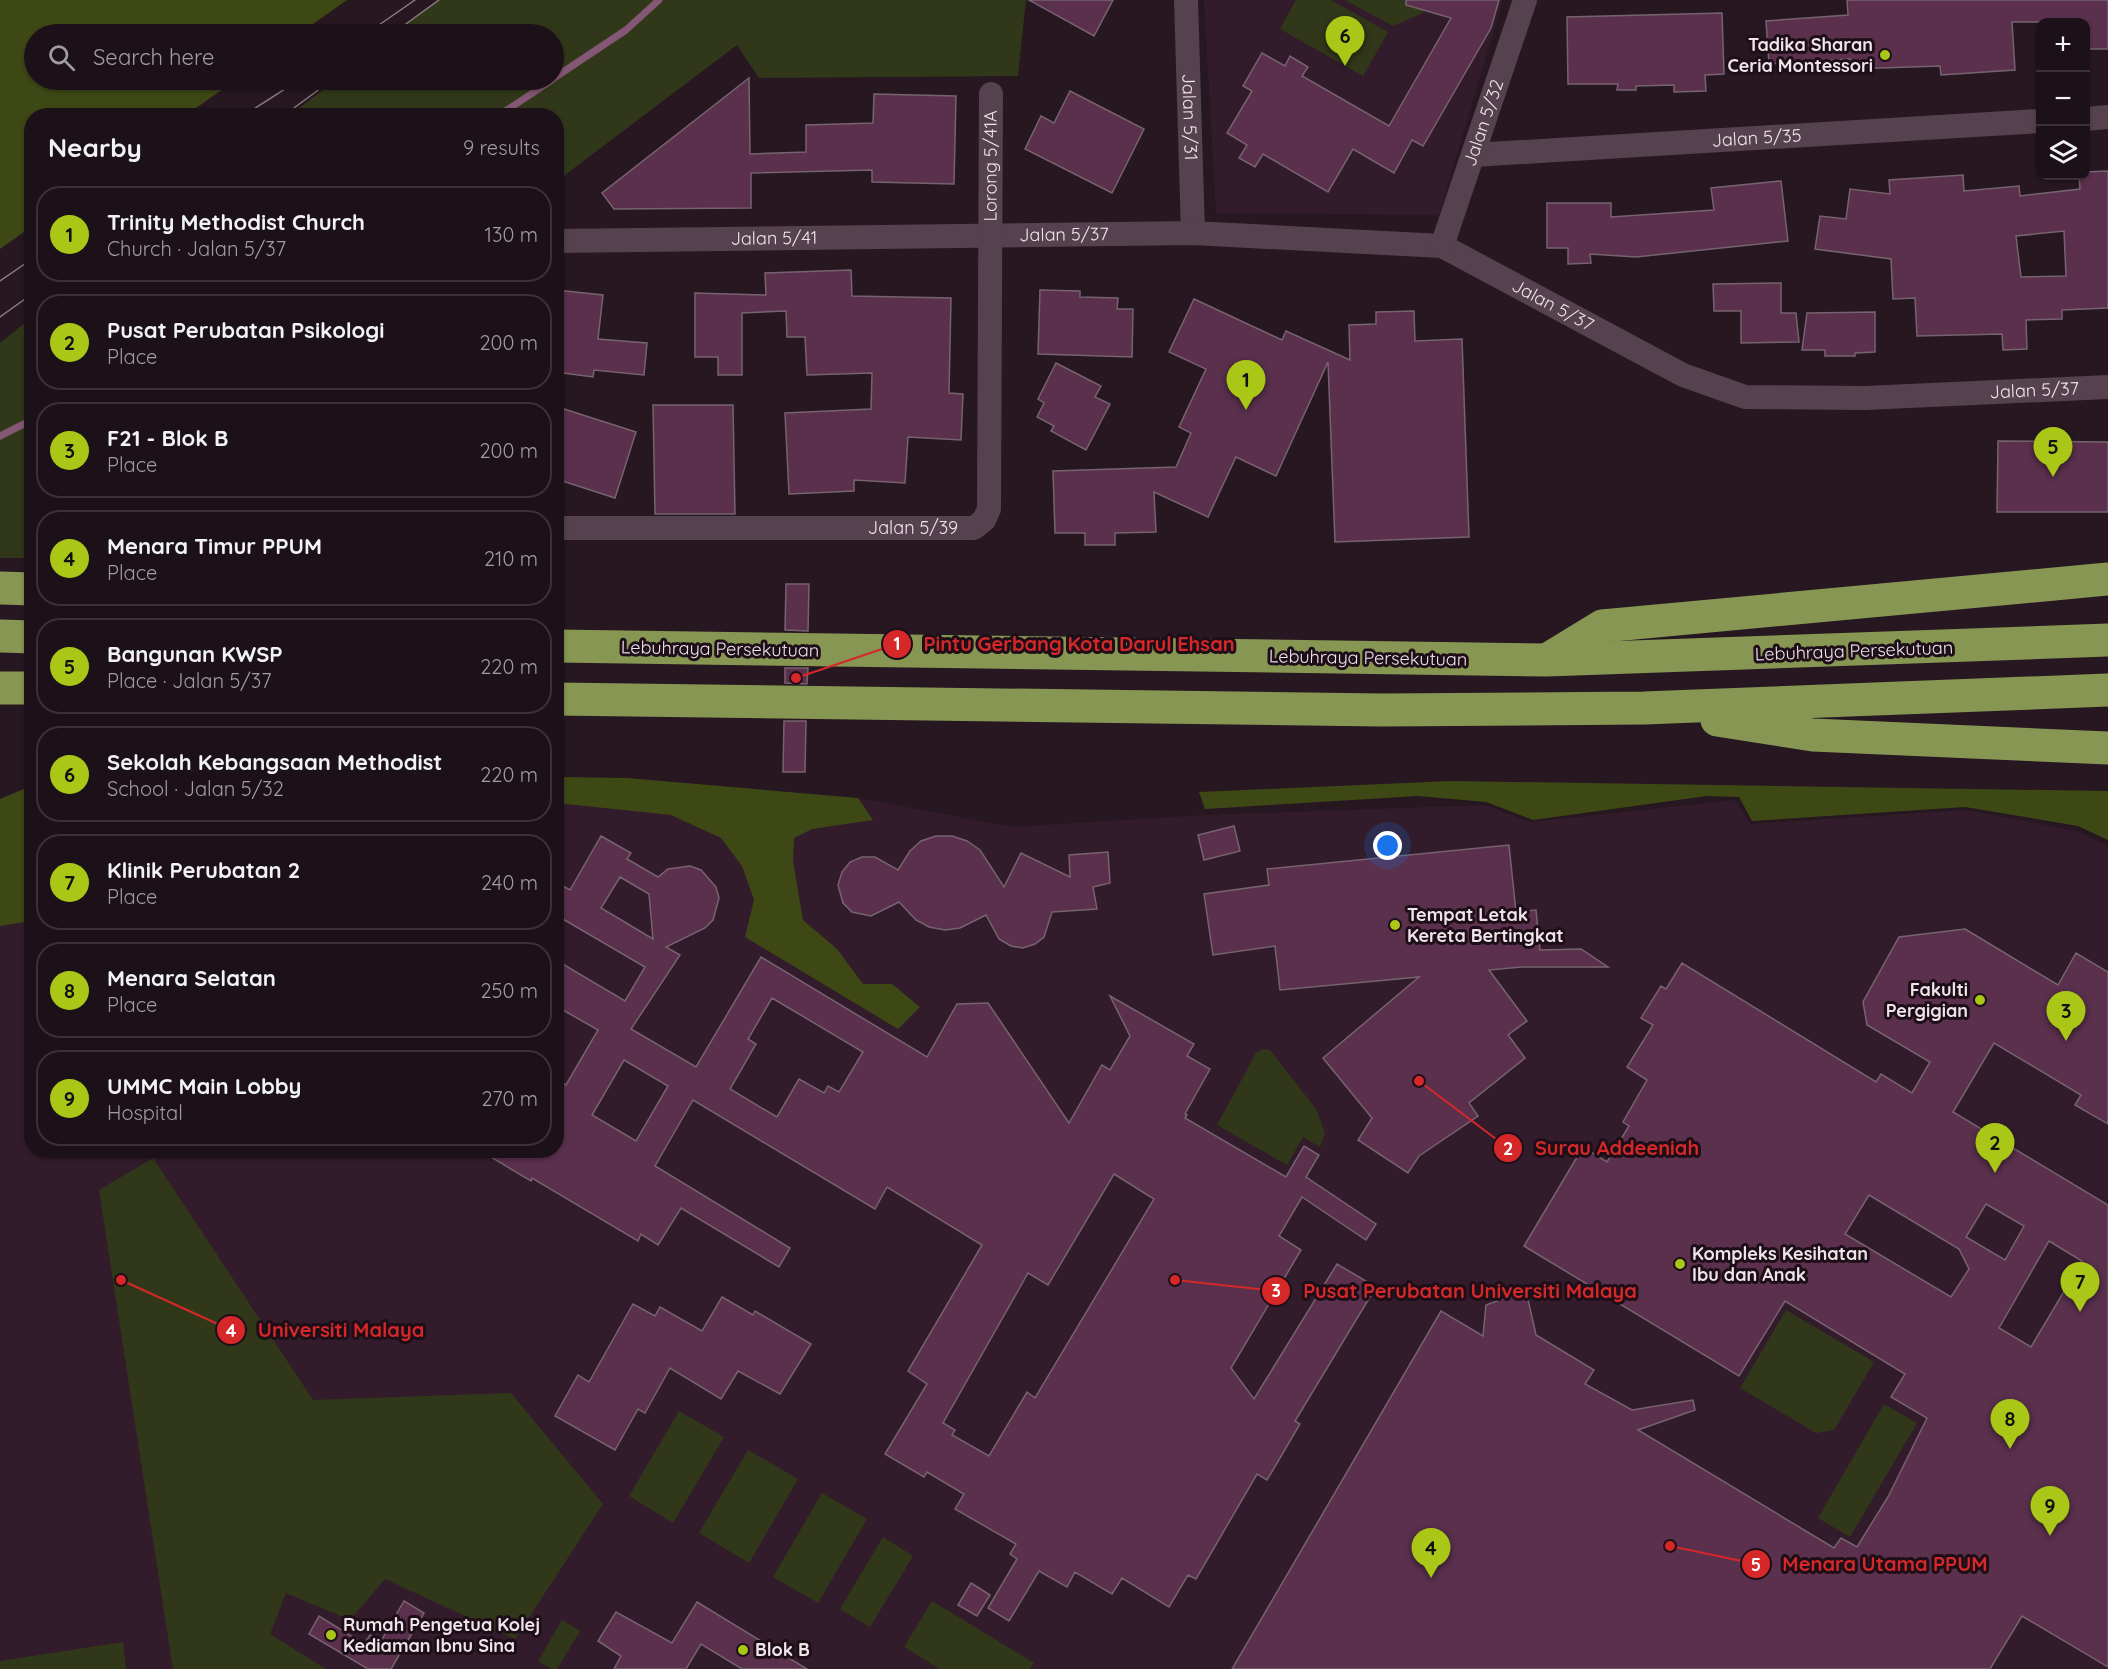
<!DOCTYPE html>
<html lang="en">
<head>
<meta charset="utf-8">
<style>
	body { margin:0; font-family:Quicksand,sans-serif; background:#2a1f26; color:#f1f3f6 }
	.controls { position:absolute; right:18px; top:18px; display:grid; overflow:hidden; border-radius:12px; box-shadow:0 2px 4px #0004 }
	.controls button { width:54px; height:54px; display:grid; place-items:center; padding:0; border:0; border-bottom:2px solid #3b3138; background:#1d1119; color:#f1f3f6; font:30px sans-serif }
	.you { position:absolute; left:1388px; top:846px; width:21px; height:21px; margin:-15px; border:4px solid #fff; border-radius:50%; background:#1a73e8; box-shadow:0 0 0 9px #1a73e833 }
	.badge { display:grid; place-items:center; width:39px; height:39px; border-radius:50%; background:#aac718; color:#111; font-size:20px; font-weight:700 }
	.pin { position:absolute; translate:-50% -50px; filter:drop-shadow(0 2px 3px #0008) }
	.pin::after { content:''; position:absolute; top:32px; width:21px; height:18px; background:inherit; clip-path:polygon(0 0,100% 0,50% 100%) }
	.list { margin:0; padding:0; list-style:none }
	h2 { display:flex; justify-content:space-between; align-items:center; height:78px; margin:0; padding:0 24px; font-size:26px }
	h2 small { font-size:20px; font-weight:400; color:#a09da2 }
	.list li { display:grid; grid-template-columns:39px 1fr auto; gap:18px; align-items:center; box-sizing:border-box; height:96px; margin:0 12px 12px; padding:0 12px; border:2px solid #3b3138; border-radius:24px }
	.list b { display:block; font-size:22px; white-space:nowrap }
	.list p { margin:0; font-size:20px; white-space:nowrap; color:#a09da2 }
	.list em { font-size:20px; font-style:normal; color:#a09da2 }
	.icon { flex:none; width:33px; height:33px; fill:none; stroke:currentColor; stroke-width:2; stroke-linecap:round; stroke-linejoin:round }
	.map { position:relative; flex:none; width:2108px; height:1669px; overflow:hidden }
	.search { position:absolute; background:#1d1119; box-shadow:0 2px 4px #0004; left:24px; top:24px; width:540px; height:66px; display:flex; align-items:center; gap:15px; box-sizing:border-box; padding:0 21px; border-radius:33px; color:#a09da2; font-size:22px }
	.panel { position:absolute; background:#1d1119; box-shadow:0 2px 4px #0004; left:24px; top:108px; width:540px; height:1050px; border-radius:24px }
	.map>svg:first-child { display:block }
	.built { fill:#321c2b }
	.green { fill:#313819 }
	.forest { fill:#3e4815 }
	.lines { fill:none; stroke-linecap:round; stroke-linejoin:round }
	.stream { stroke:#855776; stroke-width:7 }
	.building { fill:#5a304d; stroke:#77636f; stroke-width:1.5; fill-rule:evenodd }
	.street { stroke:#55424e; stroke-width:24 }
	.highway { stroke:#879753; stroke-width:33 }
	.tram { stroke:#887a83; stroke-width:1.5 }
	.poi-dot { fill:#aac718; stroke:#1d0e18; stroke-width:2 }
	.labels { text-anchor:middle; stroke-width:6; stroke-linejoin:round; paint-order:stroke }
	.poi-label { font-size:18px; font-weight:bold; fill:#f0e4eb; stroke:#1d0e18; text-anchor:start }
	.street-label { font-size:18px; fill:#f0e4eb; stroke:#1d0e18 }
	.leader { fill:none; stroke:#d62828; stroke-width:2 }
	.callout-dot { fill:#d62828; stroke:#1d0e18; stroke-width:2 }
	.mark-label { font-size:18px; text-anchor:middle; font-weight:bold; fill:#fff }
	.callout-label { font-size:20px; text-anchor:middle; font-weight:bold; fill:#d62828; stroke:#1d0e18; stroke-width:6; stroke-linejoin:round; paint-order:stroke }
</style>
</head>
<body>
<div class="map">
<svg width="2108" height="1669" viewBox="0 0 2108 1669">
	<rect width="100%" height="100%" fill="#271721"/>
	<g class="built">
		<polygon points="1204,0 1503,0 1439,215 1216,213"/>
		<polygon points="557,792 858,798 1013,827 1205,815 1485,805 1531,822 1735,800 1751,824 1967,810 2077,831 2099,841 2108,847 2108,1669 0,1669 0,926 31,921 32,1150 556,1150"/>
	</g>
	<g class="green">
		<polygon points="437,0 1026,0 1018,76 759,78 737,45 557,181 556,116 290,115 336,80 554,80 554,34 393,34"/>
		<polygon points="1296,0 1331,0 1388,32 1363,76 1280,29"/>
		<polygon points="1345,0 1427,0 1423,13 1393,26"/>
		<polygon points="31,318 31,558 0,558 0,343"/>
		<polygon points="1263,1049 1270,1050 1316,1109 1325,1133 1320,1147 1303,1137 1287,1165 1217,1125 1256,1053"/>
		<polygon points="153,1158 313,1400 511,1393 603,1504 515,1639 385,1579 350,1620 286,1593 270,1634 326,1669 173,1669 99,1190"/>
		<polygon points="1786,1310 1874,1362 1834,1430 1816,1433 1740,1388"/>
		<polygon points="1884,1404 1917,1423 1850,1537 1818,1518"/>
		<polygon points="679,1411 724,1437 673,1523 629,1496"/>
		<polygon points="748,1450 798,1479 749,1563 699,1533"/>
		<polygon points="822,1493 867,1519 818,1603 773,1577"/>
		<polygon points="883,1537 913,1556 870,1627 840,1609"/>
		<polygon points="932,1601 1034,1663 1030,1669 940,1669 904,1647"/>
		<polygon points="562,1620 580,1631 557,1669 552,1669 538,1661"/>
		<polygon points="123,1642 126,1669 0,1669 0,1661"/>
	</g>
	<g class="forest">
		<polygon points="0,0 347,0 299,34 34,34 34,80 236,80 186,115 32,116 31,227 0,249"/>
		<polygon points="557,777 627,778 858,798 873,820 812,829 794,838 793,861 803,920 837,949 863,984 892,984 920,1007 898,1029 745,937 754,900 742,866 721,838 671,815 557,803"/>
		<polygon points="1450,781 2108,791 2108,840 2078,826 1965,807 1752,821 1739,797 1707,796 1533,820 1486,802 1418,796 1205,809 1199,792"/>
		<polygon points="31,786 31,921 0,926 0,799"/>
	</g>
	<g class="lines">
		<g class="stream">
			<polyline points="554,78 626,30 659,0"/>
			<polyline points="498,116 552,80"/>
			<polyline points="0,436 32,420"/>
		</g>
	</g>
	<g class="building">
		<polygon points="1029,0 1113,0 1094,36"/>
		<polygon points="1406,0 1499,0 1491,28 1423,146 1412,140 1394,173 1353,149 1328,192 1263,154 1255,167 1239,158 1247,145 1227,133 1252,91 1243,86 1262,53 1285,66 1290,56 1308,67 1302,76 1389,126 1451,18 1406,5"/>
		<polygon points="1847,0 2108,0 2108,49 2085,49 2085,22 2012,22 2015,70 1941,75 1940,66 1851,69 1850,59 1769,64 1766,21 1848,15"/>
		<polygon points="1722,13 1724,74 1705,75 1706,91 1674,92 1674,85 1636,86 1636,90 1617,90 1618,84 1568,84 1567,17"/>
		<polygon points="749,78 750,154 806,152 806,125 873,123 874,94 956,96 954,184 872,182 872,170 751,173 751,208 614,209 602,193"/>
		<polygon points="1070,91 1144,129 1112,193 1025,149 1041,116 1054,123"/>
		<path d="M 2108,171 L 2108,308 L 2062,310 L 2062,319 L 2026,320 L 2027,349 L 2003,350 L 2002,334 L 1917,336 L 1915,298 L 1893,299 L 1891,259 L 1815,249 L 1820,216 L 1846,219 L 1850,189 L 1890,194 L 1889,180 L 1963,175 L 1964,191 L 2019,186 L 2020,196 L 2080,189 L 2079,176 L 2085,176 L 2085,172 ZM 2064,231 L 2066,276 L 2021,277 L 2016,236 Z"/>
		<polygon points="1781,181 1788,241 1636,257 1590,254 1591,263 1568,264 1568,248 1547,248 1547,203 1611,203 1611,217 1714,210 1711,188"/>
		<polygon points="851,270 852,296 951,298 949,393 963,394 961,440 908,437 905,483 854,480 854,491 789,494 785,413 871,409 872,373 807,375 805,337 787,337 786,311 742,313 742,375 718,375 718,357 695,357 695,293 766,295 765,273"/>
		<polygon points="1781,283 1781,313 1796,313 1799,342 1741,343 1741,311 1714,311 1713,284"/>
		<polygon points="556,290 603,295 598,339 647,343 644,375 594,370 593,377 556,372"/>
		<polygon points="1040,290 1080,291 1080,297 1118,298 1117,309 1133,309 1132,357 1038,354"/>
		<polygon points="1194,299 1282,340 1286,331 1350,360 1349,325 1376,324 1376,312 1414,311 1415,341 1462,339 1469,537 1335,542 1328,362 1276,476 1236,457 1208,517 1154,492 1156,532 1115,533 1115,545 1085,545 1085,533 1055,533 1053,471 1176,467 1191,433 1179,427 1206,369 1169,352"/>
		<polygon points="1875,312 1875,352 1855,353 1855,356 1825,356 1825,350 1802,350 1807,313"/>
		<polygon points="1056,363 1101,386 1095,397 1110,404 1086,450 1051,431 1054,426 1037,417 1044,403 1038,399"/>
		<polygon points="653,405 733,405 735,514 655,514"/>
		<polygon points="564,409 636,432 615,498 556,479 556,434"/>
		<polygon points="1998,441 2108,442 2108,512 1997,512"/>
		<polygon points="786,584 809,584 808,631 785,630"/>
		<polygon points="785,668 808,668 807,684 785,683"/>
		<polygon points="784,721 806,721 805,772 783,772"/>
		<polygon points="1234,826 1240,851 1204,860 1198,835"/>
		<path d="M 601,836 L 631,853 L 627,859 L 658,877 L 668,869 L 690,866 L 701,870 L 716,887 L 719,898 L 713,920 L 705,928 L 666,947 L 680,955 L 631,1029 L 696,1067 L 761,957 L 927,1057 L 957,1004 L 988,1003 L 1069,1123 L 1102,1065 L 1110,1070 L 1130,1036 L 1110,996 L 1194,1044 L 1187,1056 L 1210,1069 L 1185,1114 L 1187,1115 L 1185,1118 L 1286,1177 L 1304,1146 L 1319,1155 L 1306,1177 L 1376,1224 L 1366,1240 L 1302,1197 L 1279,1236 L 1301,1250 L 1231,1368 L 1254,1399 L 1337,1264 L 1376,1287 L 1295,1421 L 1300,1424 L 1267,1480 L 1257,1474 L 1196,1579 L 1188,1575 L 1169,1607 L 1122,1578 L 1112,1594 L 1075,1572 L 1067,1587 L 1039,1571 L 1009,1621 L 988,1608 L 1017,1559 L 1010,1554 L 1016,1544 L 955,1509 L 964,1494 L 927,1472 L 924,1477 L 885,1454 L 927,1384 L 908,1371 L 982,1245 L 887,1187 L 875,1209 L 693,1100 L 655,1166 L 790,1248 L 779,1267 L 681,1208 L 658,1245 L 641,1234 L 638,1241 L 532,1178 L 531,1181 L 479,1150 L 556,1150 L 556,1080 L 566,1085 L 598,1030 L 556,1006 L 556,960 L 625,1001 L 645,967 L 556,915 L 556,882 L 570,890 ZM 620,877 L 649,894 L 653,939 L 601,908 ZM 772,998 L 863,1052 L 839,1092 L 828,1086 L 824,1093 L 799,1079 L 777,1117 L 730,1089 L 756,1044 L 748,1039 ZM 624,1060 L 668,1086 L 636,1141 L 592,1115 ZM 1114,1174 L 1154,1199 L 1035,1398 L 1027,1392 L 989,1456 L 952,1435 L 955,1430 L 943,1423 L 1028,1273 L 1048,1285 Z"/>
		<polygon points="936,836 952,836 967,841 980,850 1004,887 1021,853 1070,877 1069,855 1108,852 1110,883 1093,887 1097,909 1052,912 1044,937 1035,944 1023,948 1011,946 999,939 986,915 960,928 945,930 929,927 916,920 899,902 871,916 852,912 843,903 838,885 842,872 850,862 862,857 875,857 898,870 910,851 921,841"/>
		<polygon points="1509,845 1516,912 1536,910 1540,950 1581,949 1608,967 1521,967 1489,970 1527,1021 1508,1035 1525,1058 1469,1103 1478,1116 1419,1156 1408,1173 1358,1140 1372,1118 1323,1058 1419,977 1280,990 1275,946 1213,955 1204,894 1269,885 1267,869"/>
		<path d="M 1965,929 L 2058,985 L 2076,953 L 2108,972 L 2108,1124 L 2075,1105 L 2081,1095 L 1994,1043 L 1953,1112 L 2108,1205 L 2108,1667 L 2022,1616 L 1990,1669 L 1232,1669 L 1441,1311 L 1483,1336 L 1486,1305 L 1505,1298 L 1527,1295 L 1536,1335 L 1594,1370 L 1585,1384 L 1632,1410 L 1693,1400 L 1695,1410 L 1638,1430 L 1834,1548 L 1841,1538 L 1857,1547 L 1888,1497 L 1927,1418 L 1891,1397 L 1905,1374 L 1785,1301 L 1739,1376 L 1524,1246 L 1583,1147 L 1607,1162 L 1629,1126 L 1623,1122 L 1647,1080 L 1627,1067 L 1653,1025 L 1641,1018 L 1661,986 L 1666,989 L 1682,963 L 1876,1082 L 1881,1074 L 1912,1093 L 1930,1062 L 1867,1025 L 1863,1002 L 1899,937 ZM 1869,1195 L 1959,1249 L 1969,1269 L 1951,1297 L 1845,1234 ZM 1986,1204 L 2024,1226 L 2005,1260 L 1966,1237 ZM 2049,1241 L 2082,1261 L 2031,1347 L 1999,1328 Z"/>
		<polygon points="722,1297 753,1315 755,1311 811,1344 780,1394 738,1371 721,1399 670,1368 645,1413 638,1409 615,1450 555,1416 578,1375 589,1382 633,1304 655,1316 660,1307 702,1331"/>
		<polygon points="971,1583 990,1595 977,1616 958,1605"/>
		<polygon points="404,1601 424,1613 391,1669 368,1669 309,1634 319,1616 364,1644 370,1635 381,1641"/>
		<polygon points="697,1602 807,1669 742,1669 701,1644 686,1669 614,1669 621,1656 598,1641 616,1612 672,1643"/>
	</g>
	<g class="lines">
		<g class="street">
			<path id="s1" d="M 1186,0 L 1193,233"/>
			<polyline points="2086,119 2108,117"/>
			<path id="s2" d="M 1473,155 L 2040,121"/>
			<path id="s3" d="M 556,241 L 1193,233 L 1442,246 L 1683,375 L 1745,397 L 1865,398 L 2108,387"/>
			<path id="s4" d="M 1442,246 L 1525,0"/>
			<path id="s5" d="M 556,528 L 974,528 L 984,520 L 989,509 L 991,94"/>
		</g>
		<g class="highway">
			<polyline points="0,588 32,589"/>
			<polyline points="0,636 32,637"/>
			<polyline points="556,646 1547,660 2108,640"/>
			<polyline points="1548,659 1602,626 2108,579"/>
			<polyline points="0,688 32,688"/>
			<polyline points="556,699 1382,710 1644,708 2108,690"/>
			<polyline points="1717,720 1813,735 2108,748"/>
		</g>
		<g class="tram">
			<polyline points="366,34 415,0"/>
			<polyline points="392,34 439,0"/>
			<polyline points="243,116 299,80"/>
			<polyline points="283,116 332,80"/>
			<polyline points="0,281 32,259"/>
			<polyline points="0,317 32,294"/>
		</g>
	</g>
	<g class="poi-dot">
		<circle cx="1885" cy="55" r="6"/>
		<circle cx="1395" cy="925" r="6"/>
		<circle cx="1980" cy="1000" r="6"/>
		<circle cx="1680" cy="1264" r="6"/>
		<circle cx="331" cy="1635" r="6"/>
		<circle cx="743" cy="1650" r="6"/>
	</g>
	<g class="labels">
		<g class="poi-label">
			<text x="1873" y="51" text-anchor="end">Tadika Sharan<tspan x="1873" dy="21">Ceria Montessori</tspan></text>
			<text x="1407" y="921">Tempat Letak<tspan x="1407" dy="21">Kereta Bertingkat</tspan></text>
			<text x="1968" y="996" text-anchor="end">Fakulti<tspan x="1968" dy="21">Pergigian</tspan></text>
			<text x="1692" y="1260">Kompleks Kesihatan<tspan x="1692" dy="21">Ibu dan Anak</tspan></text>
			<text x="343" y="1631">Rumah Pengetua Kolej<tspan x="343" dy="21">Kediaman Ibnu Sina</tspan></text>
			<text x="755" y="1656">Blok B</text>
		</g>
		<g class="street-label">
			<text dy="6" stroke="none"><textPath href="#s1" startOffset="117">Jalan 5/31</textPath></text>
			<text dy="6" stroke="none"><textPath href="#s4" startOffset="130">Jalan 5/32</textPath></text>
			<text dy="6" stroke="none"><textPath href="#s2" startOffset="284">Jalan 5/35</textPath></text>
			<text dy="6" stroke="none"><textPath href="#s5" startOffset="786">Lorong 5/41A</textPath></text>
			<text dy="6" stroke="none"><textPath href="#s3" startOffset="508">Jalan 5/37</textPath></text>
			<text dy="6" stroke="none"><textPath href="#s3" startOffset="218">Jalan 5/41</textPath></text>
			<text dy="6" stroke="none"><textPath href="#s3" startOffset="1012">Jalan 5/37</textPath></text>
			<text dy="6" stroke="none"><textPath href="#s3" startOffset="1515">Jalan 5/37</textPath></text>
			<text dy="6" stroke="none"><textPath href="#s5" startOffset="357">Jalan 5/39</textPath></text>
			<text transform="translate(720 649) rotate(1)" y="6">Lebuhraya Persekutuan</text>
			<text transform="translate(1854 651) rotate(-2)" y="6">Lebuhraya Persekutuan</text>
			<text transform="translate(1368 658) rotate(1)" y="6">Lebuhraya Persekutuan</text>
		</g>
	</g>
	<path class="leader" d="M796 678L897 644M1419 1081L1508 1148M1175 1280L1276 1291M121 1280L231 1330M1670 1546L1756 1564"/>
	<g class="callout-dot">
		<circle cx="796" cy="678" r="6"/>
		<circle cx="1419" cy="1081" r="6"/>
		<circle cx="1175" cy="1280" r="6"/>
		<circle cx="121" cy="1280" r="6"/>
		<circle cx="1670" cy="1546" r="6"/>
		<circle cx="897" cy="644" r="15"/>
		<circle cx="1508" cy="1148" r="15"/>
		<circle cx="1276" cy="1291" r="15"/>
		<circle cx="231" cy="1330" r="15"/>
		<circle cx="1756" cy="1564" r="15"/>
	</g>
	<g class="mark-label">
		<text x="897" y="650">1</text>
		<text x="1508" y="1155">2</text>
		<text x="1276" y="1297">3</text>
		<text x="231" y="1337">4</text>
		<text x="1756" y="1571">5</text>
	</g>
	<g class="callout-label">
		<text x="1079" y="651">Pintu Gerbang Kota Darul Ehsan</text>
		<text x="1617" y="1155">Surau Addeeniah</text>
		<text x="1470" y="1298">Pusat Perubatan Universiti Malaya</text>
		<text x="341" y="1337">Universiti Malaya</text>
		<text x="1885" y="1571">Menara Utama PPUM</text>
	</g>
</svg>
<div class="controls">
<button>+</button>
<button>−</button>
<button><svg class="icon" aria-label="layers" viewBox="0 0 24 24"><path d="M12 4l9 5-9 5-9-5zM3 14l9 5 9-5"/></svg></button>
</div>
<div class="you"></div>
<div class="pin badge" style="left:1246px;top:410px">1</div>
<div class="pin badge" style="left:1995px;top:1173px">2</div>
<div class="pin badge" style="left:2066px;top:1041px">3</div>
<div class="pin badge" style="left:1431px;top:1578px">4</div>
<div class="pin badge" style="left:2053px;top:477px">5</div>
<div class="pin badge" style="left:1345px;top:66px">6</div>
<div class="pin badge" style="left:2080px;top:1312px">7</div>
<div class="pin badge" style="left:2010px;top:1449px">8</div>
<div class="pin badge" style="left:2050px;top:1536px">9</div>
<div class="search"><svg class="icon" aria-label="search" viewBox="0 0 24 24"><circle cx="10" cy="10" r="6"/><path d="M15 15l6 6"/></svg>Search here</div>
<section class="panel">
<h2>Nearby<small>9 results</small></h2>
<ul class="list">
<li><span class="badge">1</span><div><b>Trinity Methodist Church</b><p>Church · Jalan 5/37</p></div><em>130 m</em></li>
<li><span class="badge">2</span><div><b>Pusat Perubatan Psikologi</b><p>Place</p></div><em>200 m</em></li>
<li><span class="badge">3</span><div><b>F21 - Blok B</b><p>Place</p></div><em>200 m</em></li>
<li><span class="badge">4</span><div><b>Menara Timur PPUM</b><p>Place</p></div><em>210 m</em></li>
<li><span class="badge">5</span><div><b>Bangunan KWSP</b><p>Place · Jalan 5/37</p></div><em>220 m</em></li>
<li><span class="badge">6</span><div><b>Sekolah Kebangsaan Methodist</b><p>School · Jalan 5/32</p></div><em>220 m</em></li>
<li><span class="badge">7</span><div><b>Klinik Perubatan 2</b><p>Place</p></div><em>240 m</em></li>
<li><span class="badge">8</span><div><b>Menara Selatan</b><p>Place</p></div><em>250 m</em></li>
<li><span class="badge">9</span><div><b>UMMC Main Lobby</b><p>Hospital</p></div><em>270 m</em></li>
</ul>
</section>
</div>
</body>
</html>
